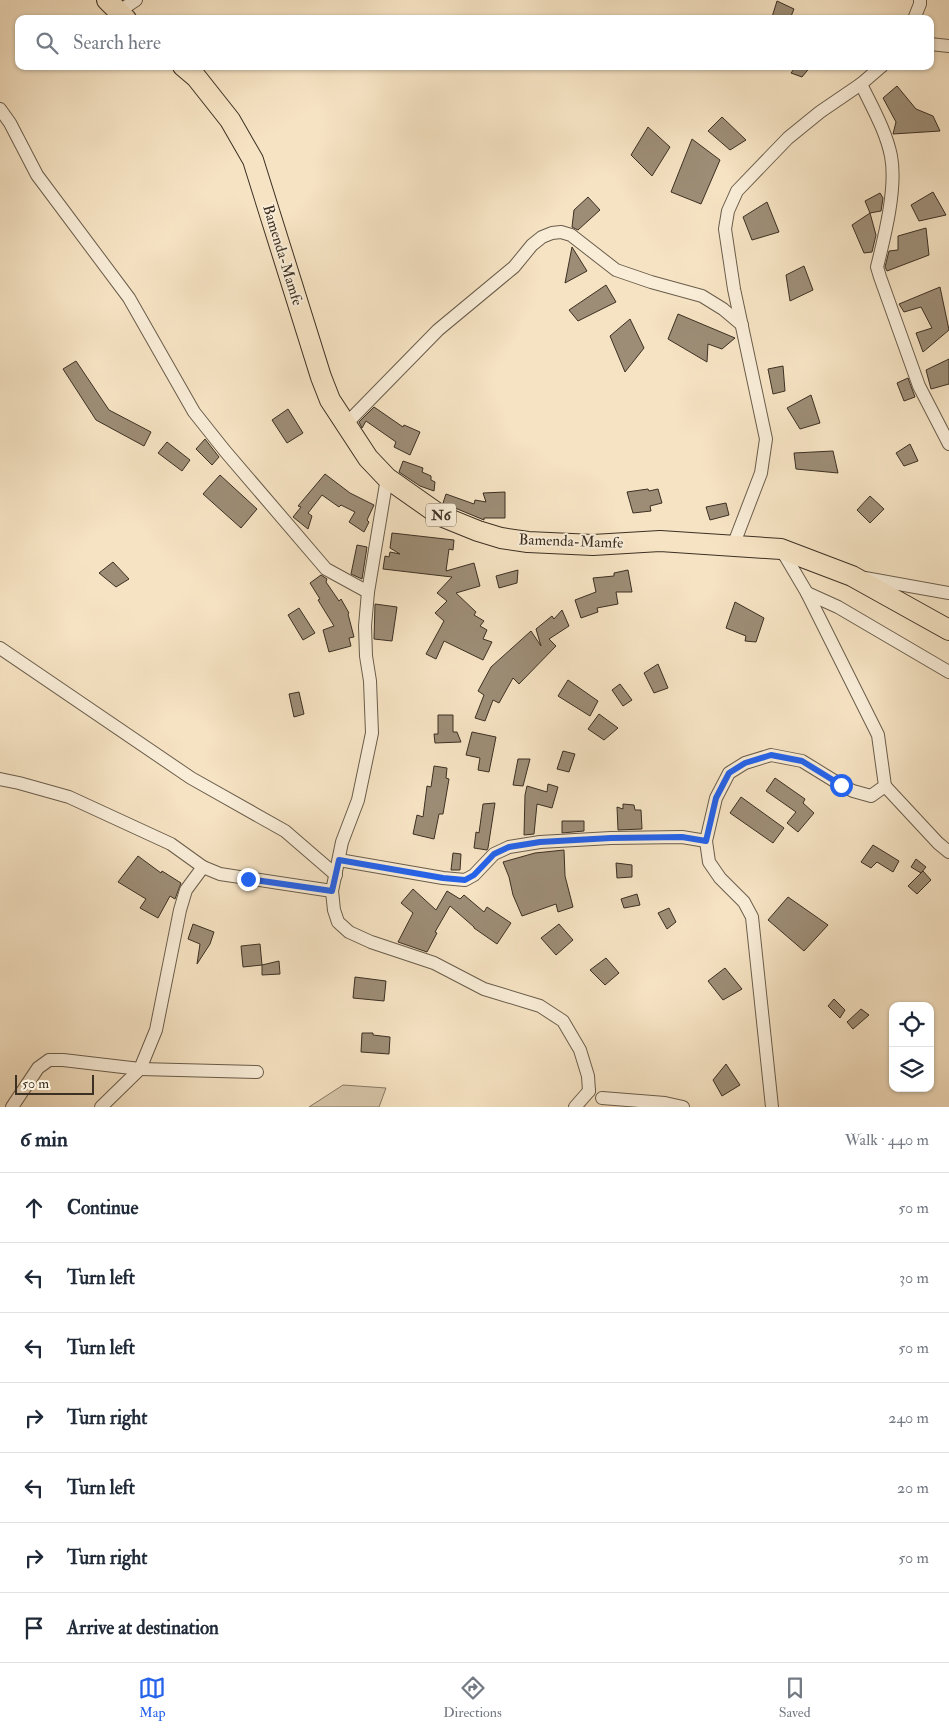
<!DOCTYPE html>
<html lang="en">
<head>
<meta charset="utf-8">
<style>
	body { margin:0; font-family:"IM FELL Double Pica",serif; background:#f2f2f3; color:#1f2937 }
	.controls { position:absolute; right:15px; bottom:15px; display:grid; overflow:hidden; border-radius:10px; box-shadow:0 1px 4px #0004 }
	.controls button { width:45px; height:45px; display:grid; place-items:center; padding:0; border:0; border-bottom:1px solid #e0e1e3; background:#fff; color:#1f2937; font:25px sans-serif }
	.scale { position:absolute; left:15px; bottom:12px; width:79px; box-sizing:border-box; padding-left:5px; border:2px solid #3c3023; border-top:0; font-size:14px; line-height:18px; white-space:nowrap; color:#3c3023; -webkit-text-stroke:4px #f9edd8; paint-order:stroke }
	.stop { position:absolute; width:15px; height:15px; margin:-11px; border:4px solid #2563eb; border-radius:50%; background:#fff }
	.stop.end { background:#2563eb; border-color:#fff; box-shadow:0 1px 5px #0008 }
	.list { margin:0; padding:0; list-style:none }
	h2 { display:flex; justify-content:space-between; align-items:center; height:65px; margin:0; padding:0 20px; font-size:21px }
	h2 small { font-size:16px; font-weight:400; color:#747a83 }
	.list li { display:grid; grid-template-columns:32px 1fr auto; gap:15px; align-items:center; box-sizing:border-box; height:70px; padding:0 20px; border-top:1px solid #e0e1e3 }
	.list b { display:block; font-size:19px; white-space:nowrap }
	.list em { font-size:16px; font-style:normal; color:#747a83 }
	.icon { flex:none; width:28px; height:28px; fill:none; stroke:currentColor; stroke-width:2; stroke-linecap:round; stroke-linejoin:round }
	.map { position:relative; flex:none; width:949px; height:1107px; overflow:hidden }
	.search { position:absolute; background:#fff; box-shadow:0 1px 4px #0004; left:15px; right:15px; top:15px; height:55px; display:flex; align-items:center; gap:12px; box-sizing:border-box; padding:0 18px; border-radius:10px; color:#747a83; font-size:19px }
	.sheet { height:555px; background:#fff }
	nav { display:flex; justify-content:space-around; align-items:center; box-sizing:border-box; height:70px; border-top:1px solid #e0e1e3; background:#fff; font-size:14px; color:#747a83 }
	nav a { display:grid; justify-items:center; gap:2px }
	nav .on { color:#2563eb }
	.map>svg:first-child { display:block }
	.green { fill:#d6c5a8; stroke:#897a66 }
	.building { fill:#9d8d76; stroke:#3c3023 }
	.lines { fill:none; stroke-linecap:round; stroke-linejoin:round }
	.minor-casing { stroke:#6a5d4b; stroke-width:14 }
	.trunk-casing { stroke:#3c3023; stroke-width:22 }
	.minor { stroke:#f9edd8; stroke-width:12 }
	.trunk { stroke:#f6e3c3; stroke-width:20 }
	.route { stroke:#2563eb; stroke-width:6 }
	.labels { text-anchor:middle; stroke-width:4; stroke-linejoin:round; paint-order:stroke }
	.shield { fill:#f9edd8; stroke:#756959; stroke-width:1 }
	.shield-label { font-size:14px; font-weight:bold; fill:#3c3023 }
	.street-label { font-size:15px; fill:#3c3023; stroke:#f9edd8 }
</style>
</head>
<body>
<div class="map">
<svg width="949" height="1107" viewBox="0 0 949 1107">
	<rect width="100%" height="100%" fill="#f6e3c3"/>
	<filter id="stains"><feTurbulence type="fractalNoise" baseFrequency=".004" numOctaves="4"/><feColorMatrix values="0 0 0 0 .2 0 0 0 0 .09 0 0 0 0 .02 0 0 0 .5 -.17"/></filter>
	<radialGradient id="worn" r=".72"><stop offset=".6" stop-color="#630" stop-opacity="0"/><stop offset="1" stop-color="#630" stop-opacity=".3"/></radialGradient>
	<polygon class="green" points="343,1085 386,1088 379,1107 309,1107"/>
	<g class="building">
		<polygon points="777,1 794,9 790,19 777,19 772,17"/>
		<polygon points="796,66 811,66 802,77 791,73"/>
		<polygon points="897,86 916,109 933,116 940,131 893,134 896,122 883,98"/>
		<polygon points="722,117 746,140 730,150 708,131"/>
		<polygon points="648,127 670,147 652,176 631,155"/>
		<polygon points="692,139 720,160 701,204 671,192"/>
		<polygon points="933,192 946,215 919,221 911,205"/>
		<polygon points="880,193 883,198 881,211 870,213 865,201"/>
		<polygon points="588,197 600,210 578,230 572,227 574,210"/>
		<polygon points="767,202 779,232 752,240 743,217"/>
		<polygon points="870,213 876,235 872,252 864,253 852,225"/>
		<polygon points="926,228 929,255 887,271 885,267 889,251 898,250 898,236"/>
		<polygon points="572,247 587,271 565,283"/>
		<polygon points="804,266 813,290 790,301 786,275"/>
		<polygon points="606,285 616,302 578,321 569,310"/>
		<polygon points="940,287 949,330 923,352 916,333 932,328 921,307 904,312 899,304"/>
		<polygon points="678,314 735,338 722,349 708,344 707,362 668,339"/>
		<polygon points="630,319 644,348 625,372 610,336"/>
		<polygon points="949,359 949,384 931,389 926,370"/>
		<polygon points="76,361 109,410 151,432 144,446 96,420 63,369"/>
		<polygon points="783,366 785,391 773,394 768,369"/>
		<polygon points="908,378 915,397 904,401 897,383"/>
		<polygon points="811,395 820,423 800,429 787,408"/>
		<polygon points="374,407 403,427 404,425 420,432 410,455 394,447 396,442 366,421 362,428 359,422"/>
		<polygon points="288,409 303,433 287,443 272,420"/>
		<polygon points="205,439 219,457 212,465 196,449"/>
		<polygon points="167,442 190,460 182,471 158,453"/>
		<polygon points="910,444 918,461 904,466 896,453"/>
		<polygon points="833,451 838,473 796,469 794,453"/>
		<polygon points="403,461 423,468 422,472 431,476 431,480 435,482 434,491 420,486 399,472"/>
		<polygon points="325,474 350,493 374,505 367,520 369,522 364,532 349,522 355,512 341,505 339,507 322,495 308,513 312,516 308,529 293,517 301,507 298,506"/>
		<polygon points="220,475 257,509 241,528 203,494"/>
		<polygon points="648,489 649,491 658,489 662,503 650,506 651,511 633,513 627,492"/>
		<polygon points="505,492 505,518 484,518 484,520 443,503 446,494 474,504 475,500 486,502 483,493"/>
		<polygon points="870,496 884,509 870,523 857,510"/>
		<polygon points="726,503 729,515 710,520 706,507"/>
		<polygon points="392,533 454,540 453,550 449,549 446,571 474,563 480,586 456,593 476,612 474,615 484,621 480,626 487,630 483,639 492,642 483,660 444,641 436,659 426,654 444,621 435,613 447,601 437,593 452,577 383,569 385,556 389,557 390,552 400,554 390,548"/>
		<polygon points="357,545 367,547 362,579 351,574"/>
		<polygon points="113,562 129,579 116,587 99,573"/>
		<polygon points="518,570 517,583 499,588 496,576"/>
		<polygon points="628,570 632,592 616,592 618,604 597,608 598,612 581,618 575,600 596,592 593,578 614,576 614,573"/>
		<polygon points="321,575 327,579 326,582 339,601 341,599 349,613 348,614 354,637 349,638 351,646 329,652 323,630 334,626 318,600 320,599 310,583"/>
		<polygon points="735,602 764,618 756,642 745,641 746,636 726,628"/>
		<polygon points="375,604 397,607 392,641 374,639"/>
		<polygon points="299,608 315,633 303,640 288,615"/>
		<polygon points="562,610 569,626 549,639 556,646 519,684 513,678 499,703 493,700 485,721 475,718 484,695 478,691 491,667 531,631 541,646 536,629 552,616 554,619"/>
		<polygon points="658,664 668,688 654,693 644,673"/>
		<polygon points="568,680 598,701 590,716 558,696"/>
		<polygon points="620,684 632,700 623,706 612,690"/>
		<polygon points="299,692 304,714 294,717 289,694"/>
		<polygon points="599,714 618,728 604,740 588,729"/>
		<polygon points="438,715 453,715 453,732 457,732 461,742 435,743 434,734 438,734"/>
		<polygon points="472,732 496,737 489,772 478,770 480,758 466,755"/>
		<polygon points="563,751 575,754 569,772 557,769"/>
		<polygon points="518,759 530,759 523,786 513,785"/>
		<polygon points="434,766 447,768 446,778 449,779 443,814 439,814 434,839 413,834 417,815 423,817 427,786 431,787"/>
		<polygon points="775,778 805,799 803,803 814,813 798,832 787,823 796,812 766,791"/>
		<polygon points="548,784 558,787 552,808 537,804 534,834 524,835 525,795 527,786 547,792"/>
		<polygon points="741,797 784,828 773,843 730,813"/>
		<polygon points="495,803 488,848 487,850 474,848 476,832 479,833 483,804"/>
		<polygon points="623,804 634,805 635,810 641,810 642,829 618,830 617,807 623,809"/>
		<polygon points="562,821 584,821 584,831 562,833"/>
		<polygon points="873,845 899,861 893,872 877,862 871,868 861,862"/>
		<polygon points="564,850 565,876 573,907 558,912 556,904 522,916 513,895 509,877 503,862 535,853"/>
		<polygon points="453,853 461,854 460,870 451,870"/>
		<polygon points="138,856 161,873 162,871 181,883 175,899 170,896 158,918 140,908 146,899 118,882"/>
		<polygon points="916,859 926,867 921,873 911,867"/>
		<polygon points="616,863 632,865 632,877 617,878"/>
		<polygon points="923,871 931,880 917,894 908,886"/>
		<polygon points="413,889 436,910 447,891 460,899 464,895 484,912 487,907 511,923 497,944 474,928 474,927 450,906 435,932 437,933 427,952 398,942 413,913 401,903"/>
		<polygon points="637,894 640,905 624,908 621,899"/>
		<polygon points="788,897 828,925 804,951 768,920"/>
		<polygon points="669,908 676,922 667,929 658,913"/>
		<polygon points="193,924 214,932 210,944 197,964 200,944 188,939"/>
		<polygon points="559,924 573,940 556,955 541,938"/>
		<polygon points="260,944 262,965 243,967 241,946"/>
		<polygon points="606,958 619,973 605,985 590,970"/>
		<polygon points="279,961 280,974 262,975 262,965"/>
		<polygon points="725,968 742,989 723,1000 708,981"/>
		<polygon points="355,977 386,981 384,1001 353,998"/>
		<polygon points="834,999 845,1010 840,1018 828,1006"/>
		<polygon points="861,1009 869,1015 853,1029 847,1022"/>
		<polygon points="362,1033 373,1033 373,1035 390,1037 389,1054 361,1052"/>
		<polygon points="726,1064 740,1085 722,1096 713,1080"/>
	</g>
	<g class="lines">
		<g class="minor-casing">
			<g id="minor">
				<polyline points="118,12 136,0"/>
				<polyline points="914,19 920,4 920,0"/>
				<polyline points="930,44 949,46"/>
				<path d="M 861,84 C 872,107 886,131 891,156 C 897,187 885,235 877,267 L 880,277 L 919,386 L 949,444"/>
				<polyline points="0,109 10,123 37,175 129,298 194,412 225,451 326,569 368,592"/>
				<polyline points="346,424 438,330 514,267 532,245 542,237 552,233 561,232 571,235 616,270 651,282 702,296 723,309 742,325"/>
				<polyline points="387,478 368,592 365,626 366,656 370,681 372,733 358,800 342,842 332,891 334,910 338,922 349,932 371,942 434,963 484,989 540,1006 563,1021 580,1050 588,1076 589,1091"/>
				<polyline points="733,546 761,473 766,439 734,289 725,229 728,211 737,191 788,138 820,112 861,84 882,66"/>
				<polyline points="865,578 949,593"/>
				<polyline points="807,593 838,607 949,672"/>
				<polyline points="0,648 191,778 285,831 336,875"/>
				<polyline points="0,779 19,783 69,797 171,844 203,867 220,874 332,891"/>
				<polyline points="885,786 938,843 949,852"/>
				<polyline points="339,860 443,878 465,880 474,875 494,854 509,847 540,842 611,838 682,837 706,841"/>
				<polyline points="602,1098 665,1103 683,1107"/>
				<polyline points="12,1107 38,1068 49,1060 63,1060 140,1069 257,1072"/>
				<polyline points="101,1107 140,1069 156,1030 180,910 186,890 203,867"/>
				<polyline points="575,1107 589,1091"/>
				<polyline points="772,1107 752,917 744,902 720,878 709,862 706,841 716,798 729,773 745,763 771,755 802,761 841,785 853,791 871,796 885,786 878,735 807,593 781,549"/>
			</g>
		</g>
		<g class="trunk-casing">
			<g id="trunk">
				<polyline points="107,0 126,19"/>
				<polyline points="183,66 196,77 230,120 253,160 321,377 330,400 368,458 387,478 441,516 478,531 501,538 528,542 593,545 660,541 781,549 852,576 949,630"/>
			</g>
		</g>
		<use href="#minor" class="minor"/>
		<use href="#trunk" class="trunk"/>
	</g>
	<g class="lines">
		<polyline class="route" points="248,879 332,891 339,860 443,878 465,880 474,875 494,854 509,847 540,842 611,838 682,837 706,841 716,798 729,773 745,763 771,755 802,761 841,785"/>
	</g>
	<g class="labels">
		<rect class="shield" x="426" y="503.5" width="30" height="23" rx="4"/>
		<g class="shield-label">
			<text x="441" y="520">N6</text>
		</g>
		<g class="street-label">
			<text transform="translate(283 255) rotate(73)" y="5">Bamenda-Mamfe</text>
			<text transform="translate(571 541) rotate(2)" y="5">Bamenda-Mamfe</text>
		</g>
	</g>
	<rect width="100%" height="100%" filter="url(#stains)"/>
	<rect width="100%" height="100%" fill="url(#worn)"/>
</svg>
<div class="controls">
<button><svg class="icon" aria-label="locate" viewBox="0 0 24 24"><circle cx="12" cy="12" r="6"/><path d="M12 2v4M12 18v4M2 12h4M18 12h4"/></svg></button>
<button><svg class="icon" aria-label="layers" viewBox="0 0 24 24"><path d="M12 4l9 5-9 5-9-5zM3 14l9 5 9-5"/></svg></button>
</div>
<div class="scale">50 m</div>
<div class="stop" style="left:841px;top:785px"></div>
<div class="stop end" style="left:248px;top:879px"></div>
<div class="search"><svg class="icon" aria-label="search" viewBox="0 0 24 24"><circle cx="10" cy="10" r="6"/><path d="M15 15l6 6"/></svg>Search here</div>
</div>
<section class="sheet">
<h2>6 min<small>Walk · 440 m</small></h2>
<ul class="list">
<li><svg class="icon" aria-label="ahead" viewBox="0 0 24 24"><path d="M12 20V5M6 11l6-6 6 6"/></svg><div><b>Continue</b></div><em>50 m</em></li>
<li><svg class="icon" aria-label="left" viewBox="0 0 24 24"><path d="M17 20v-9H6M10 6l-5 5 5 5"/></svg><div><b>Turn left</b></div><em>30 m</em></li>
<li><svg class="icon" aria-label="left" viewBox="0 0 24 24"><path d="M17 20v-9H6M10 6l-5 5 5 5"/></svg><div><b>Turn left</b></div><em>50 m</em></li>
<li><svg class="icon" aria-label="right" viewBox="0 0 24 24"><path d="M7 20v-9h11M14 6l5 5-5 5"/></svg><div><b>Turn right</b></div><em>240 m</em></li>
<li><svg class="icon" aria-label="left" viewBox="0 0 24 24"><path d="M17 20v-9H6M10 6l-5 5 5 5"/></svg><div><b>Turn left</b></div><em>20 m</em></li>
<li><svg class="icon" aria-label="right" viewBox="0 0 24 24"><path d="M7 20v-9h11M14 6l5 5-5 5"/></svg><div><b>Turn right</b></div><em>50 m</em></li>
<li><svg class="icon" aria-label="arrive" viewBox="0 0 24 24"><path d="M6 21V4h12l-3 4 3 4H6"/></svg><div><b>Arrive at destination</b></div></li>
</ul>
</section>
<nav>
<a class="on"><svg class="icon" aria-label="map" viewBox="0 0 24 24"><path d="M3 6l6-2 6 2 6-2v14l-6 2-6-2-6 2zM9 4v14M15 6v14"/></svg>Map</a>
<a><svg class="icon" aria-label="directions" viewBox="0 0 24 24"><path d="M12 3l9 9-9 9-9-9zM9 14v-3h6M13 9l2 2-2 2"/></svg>Directions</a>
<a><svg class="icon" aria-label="saved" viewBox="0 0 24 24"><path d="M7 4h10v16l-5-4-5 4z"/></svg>Saved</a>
</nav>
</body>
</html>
